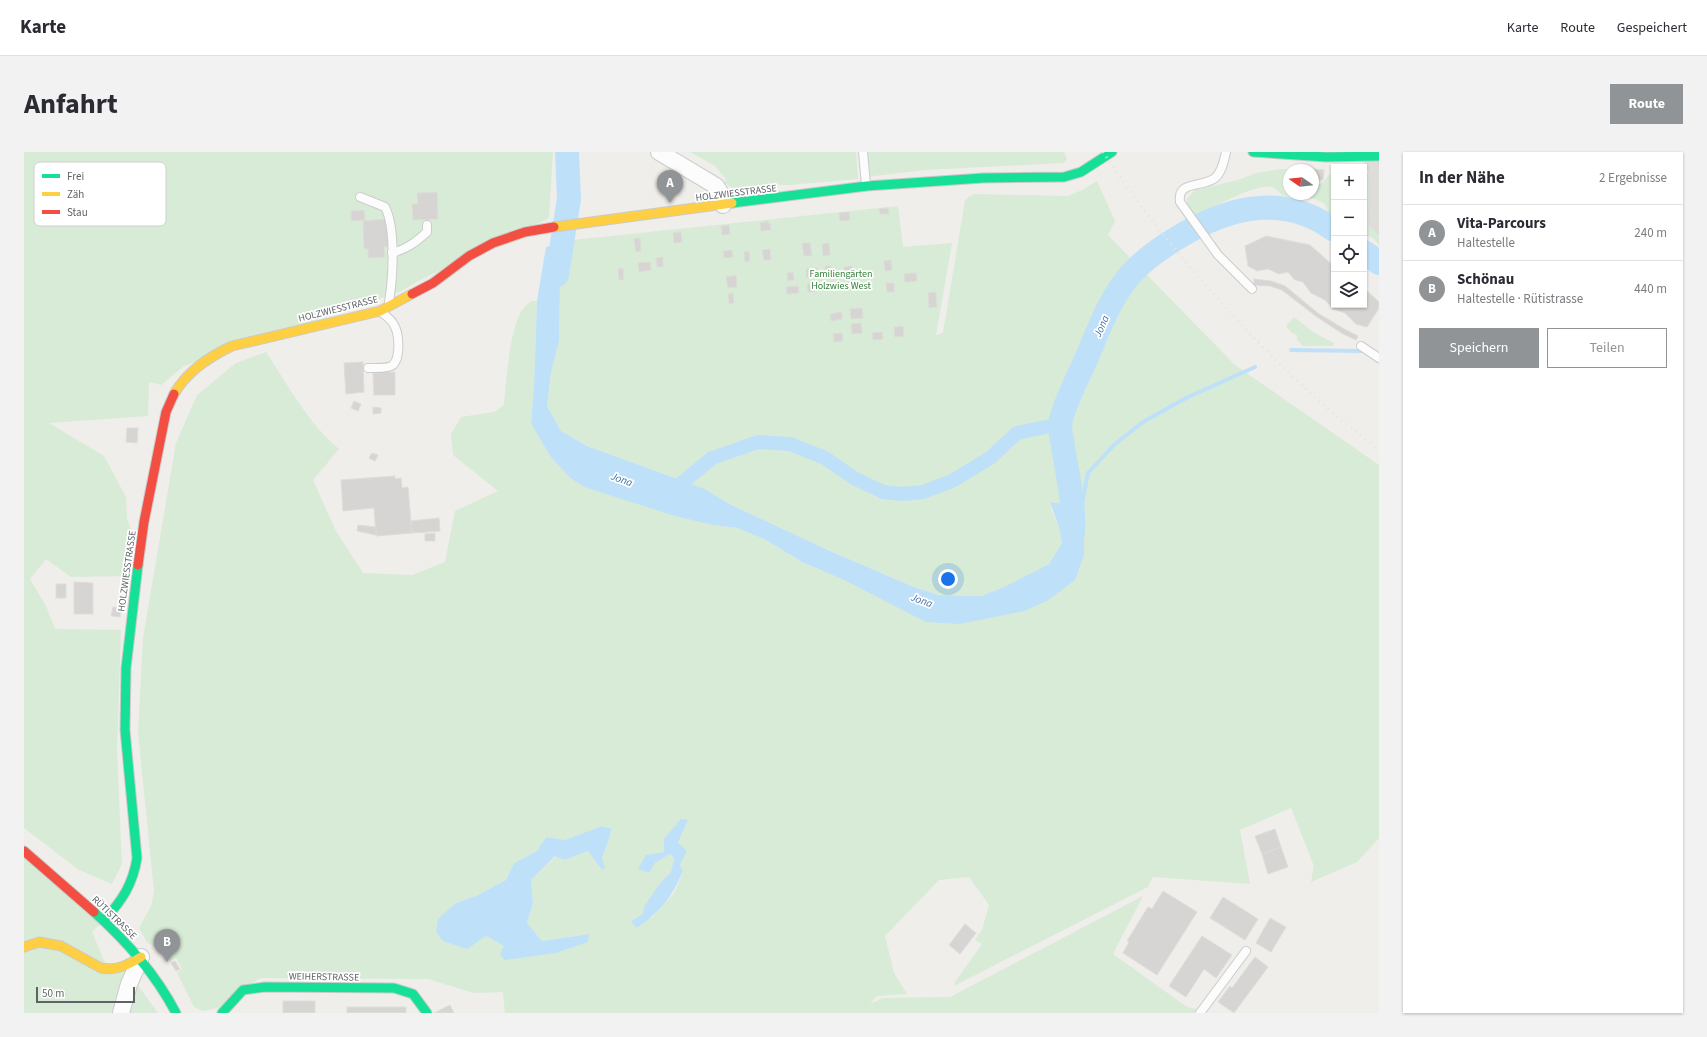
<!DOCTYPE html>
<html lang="de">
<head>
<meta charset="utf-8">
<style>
	body { margin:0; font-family:"Source Sans 3",sans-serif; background:#f2f2f3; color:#2b2b33 }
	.controls { position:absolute; right:12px; top:12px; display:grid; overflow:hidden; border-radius:0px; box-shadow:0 1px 3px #0004 }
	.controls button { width:36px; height:36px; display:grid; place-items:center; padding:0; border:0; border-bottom:1px solid #e1e1e2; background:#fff; color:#2b2b33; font:20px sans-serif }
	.compass { position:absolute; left:1259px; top:12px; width:36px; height:36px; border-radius:50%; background:#fff; box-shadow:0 1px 3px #0004; rotate:284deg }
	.scale { position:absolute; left:12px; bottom:10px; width:99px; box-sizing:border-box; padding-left:4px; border:2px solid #5f6368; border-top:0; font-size:11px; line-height:14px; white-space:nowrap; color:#5f6368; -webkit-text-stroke:3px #fff; paint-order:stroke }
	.you { position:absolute; left:924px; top:427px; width:14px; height:14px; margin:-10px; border:3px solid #fff; border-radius:50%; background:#1a73e8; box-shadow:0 0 0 6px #1a73e833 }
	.badge { display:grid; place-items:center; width:26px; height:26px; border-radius:50%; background:#919496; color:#fff; font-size:13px; font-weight:700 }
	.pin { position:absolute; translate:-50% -33px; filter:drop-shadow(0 1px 2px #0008) }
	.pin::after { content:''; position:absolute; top:21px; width:14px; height:12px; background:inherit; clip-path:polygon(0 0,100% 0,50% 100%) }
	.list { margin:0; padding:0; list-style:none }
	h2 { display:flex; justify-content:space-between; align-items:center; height:52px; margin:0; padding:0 16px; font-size:17px }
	h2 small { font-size:13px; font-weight:400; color:#7c7c81 }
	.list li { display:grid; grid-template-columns:26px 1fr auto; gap:12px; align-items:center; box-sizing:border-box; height:56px; padding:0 16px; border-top:1px solid #e1e1e2 }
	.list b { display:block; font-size:15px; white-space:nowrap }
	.list p { margin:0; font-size:13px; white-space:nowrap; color:#7c7c81 }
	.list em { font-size:13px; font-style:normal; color:#7c7c81 }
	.actions { display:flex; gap:8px; padding:12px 16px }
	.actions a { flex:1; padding:9px 0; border:1px solid #919496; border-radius:0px; text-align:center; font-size:14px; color:#919496 }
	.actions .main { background:#919496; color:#fff }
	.icon { flex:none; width:22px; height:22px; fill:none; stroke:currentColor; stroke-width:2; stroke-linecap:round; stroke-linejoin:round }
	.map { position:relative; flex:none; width:1355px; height:861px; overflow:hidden; border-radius:0px }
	header { display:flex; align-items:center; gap:24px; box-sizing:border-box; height:56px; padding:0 20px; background:#fff; border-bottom:1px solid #e1e1e2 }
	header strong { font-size:19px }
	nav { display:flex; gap:22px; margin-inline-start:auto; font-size:14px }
	.intro { display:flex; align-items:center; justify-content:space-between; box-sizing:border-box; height:96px; padding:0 24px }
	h1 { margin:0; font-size:28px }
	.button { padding:10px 18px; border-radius:0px; background:#919496; color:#fff; font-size:14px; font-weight:700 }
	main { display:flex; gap:24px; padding:0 24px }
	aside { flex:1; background:#fff; border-radius:0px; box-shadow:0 1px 3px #0004 }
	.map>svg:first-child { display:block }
	.industrial { fill:#dfddda }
	.green { fill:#d8ebd6; fill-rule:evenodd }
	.water { fill:#bfe0f9 }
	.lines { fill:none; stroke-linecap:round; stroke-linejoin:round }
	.stream { stroke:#bfe0f9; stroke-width:4 }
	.canal { stroke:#bfe0f9; stroke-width:14 }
	.river { stroke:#bfe0f9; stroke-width:24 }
	.building { fill:#d6d5d3; stroke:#deddd9 }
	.lane-casing { stroke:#cbcccc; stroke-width:10 }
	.street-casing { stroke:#cbcccc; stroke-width:18 }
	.fast-casing { stroke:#cacacb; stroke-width:11 }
	.slow-casing { stroke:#cacacb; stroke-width:11 }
	.jam-casing { stroke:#cacacb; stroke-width:11 }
	.lane { stroke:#fdfcfc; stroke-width:8 }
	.street { stroke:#fdfcfc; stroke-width:16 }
	.fast { stroke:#16e098; stroke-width:9 }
	.slow { stroke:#ffcf43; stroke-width:9 }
	.jam { stroke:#f24e42; stroke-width:9 }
	.rail { stroke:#e4e4e4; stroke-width:3; stroke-dasharray:1 5; stroke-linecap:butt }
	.labels { text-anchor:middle; stroke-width:3.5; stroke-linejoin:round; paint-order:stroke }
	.street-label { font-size:10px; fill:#5f6368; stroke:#fff }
	.park-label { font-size:10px; fill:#348238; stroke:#fff }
	.water-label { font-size:11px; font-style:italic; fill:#4174aa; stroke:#fff }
	.key { fill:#fff; stroke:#cfd0d2; stroke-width:1 }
	.key-label { font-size:11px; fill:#5f6368 }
</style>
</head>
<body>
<header>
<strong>Karte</strong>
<nav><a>Karte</a><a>Route</a><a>Gespeichert</a></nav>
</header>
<div class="intro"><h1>Anfahrt</h1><a class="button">Route</a></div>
<main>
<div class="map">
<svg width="1355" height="861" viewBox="0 0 1355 861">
	<rect width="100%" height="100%" fill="#efeeea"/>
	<polygon class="industrial" points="1336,0 1355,0 1355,84 1344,73 1345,21"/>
	<g class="green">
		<polygon points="0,0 529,0 525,66 400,126 377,139 160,214 137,233 125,230 124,264 25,271 80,304 102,345 103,367 110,385 103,424 47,425 22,407 6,427 22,454 31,477 97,478 93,599 98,712 88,732 55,718 0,676"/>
		<polygon points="666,0 832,0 834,27 766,33 743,33 714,39 700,31 702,27 691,14"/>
		<polygon points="839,0 1040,0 1043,7 1040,11 902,18 842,25"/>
		<path d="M 1258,17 L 1273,18 L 1265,18 L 1265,42 L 1289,42 L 1289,32 L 1297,32 L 1306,22 L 1310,22 L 1310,68 L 1306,65 L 1301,52 C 1297,50 1292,47 1287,46 C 1279,44 1271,48 1263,45 C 1257,44 1253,37 1248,35 C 1234,30 1185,57 1171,64 L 1163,53 L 1163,47 L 1171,38 L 1214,28 L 1232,21 Z"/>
		<polygon points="1340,21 1345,21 1344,73 1355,84 1355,93 1349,86 1340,83"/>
		<path d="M 1073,29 L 1091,69 L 1084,83 L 1211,213 L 1355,313 L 1355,686 L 1333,710 L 1287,730 L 1290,714 L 1267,656 L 1216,678 L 1226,732 L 1129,725 L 1124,735 L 930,834 L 931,830 L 958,792 L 951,788 L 958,778 L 965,753 L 945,725 L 915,728 L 861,784 L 870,821 L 883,842 L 853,844 L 846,852 L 859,846 L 926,845 L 1119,744 L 1089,802 L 1163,855 L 1173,857 L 1170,861 L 481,861 L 479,840 L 450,841 L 404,827 L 236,826 L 194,856 L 179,859 L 170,855 L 153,821 L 158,817 L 152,806 L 146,809 L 138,800 L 123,790 L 115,776 L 127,754 L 130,739 L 114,581 L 119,486 L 152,291 L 173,243 L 212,211 L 242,200 C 264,233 284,271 315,297 L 289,328 L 312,379 L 339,421 L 388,423 L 421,410 L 431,359 L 474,339 L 429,303 L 427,282 L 437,265 L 470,260 L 480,253 C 482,230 486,176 498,158 C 500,155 504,152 507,149 L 513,149 L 510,235 L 507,270 L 526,304 L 546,326 L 560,335 L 689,373 L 713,376 L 740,387 L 780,411 L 820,428 L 1000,459 L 1060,378 L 1060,354 L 1062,342 L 1057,340 C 1049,351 1039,353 1027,350 L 1028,359 L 1035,375 L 1038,391 L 1025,412 L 980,435 L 957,444 L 915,443 L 890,435 L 806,399 L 705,352 L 681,337 L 563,294 L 537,279 L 523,254 L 527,221 L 535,189 L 536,133 L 548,88 L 874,54 L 879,95 L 928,91 L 912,183 L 919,181 L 941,48 L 946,44 L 951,42 L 1044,44 L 1058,38 ZM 664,668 L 654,692 L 663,699 L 656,713 L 659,720 L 650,741 L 628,766 L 607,769 L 619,762 L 636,731 L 647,720 L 650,706 L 646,702 L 631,711 L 622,703 L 640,700 ZM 578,674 L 588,677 L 578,707 L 577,717 L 565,699 L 541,708 L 532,704 L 507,728 L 509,751 L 503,771 L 518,789 L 564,782 L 564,790 L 480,794 L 462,784 L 443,796 L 432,751 L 452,744 L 482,728 L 490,711 L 513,699 L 522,685 L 541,688 Z"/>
		<polygon points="1270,165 1289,180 1310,191 1309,194 1279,194 1273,188 1273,183 1268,181 1262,174"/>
		<polygon points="0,699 80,768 68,780 84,818 105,821 134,861 0,861"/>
	</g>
	<g class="water">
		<path d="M 548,88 L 536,133 L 535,189 L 527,221 L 523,254 L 537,279 L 563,294 L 681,337 L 705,352 L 806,399 L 890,435 L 915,443 L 957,444 L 980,435 L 1025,412 L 1038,391 L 1035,375 L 1026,350 C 1039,353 1049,351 1057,340 L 1062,342 L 1060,354 L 1060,403 L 1051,428 L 1023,449 L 1000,459 L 936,472 L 902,470 L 820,428 L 780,411 L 740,387 L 713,376 L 689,373 L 651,364 L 560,335 L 546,326 L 526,304 L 507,271 L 510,235 L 513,149 L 522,95 Z"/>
		<path d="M 657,667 L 664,668 L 654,691 L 663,699 L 656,713 L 659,719 C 648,745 636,761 612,776 L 607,769 L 619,762 L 620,755 L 636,731 L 647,720 L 650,706 L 646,702 L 631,711 L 625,721 L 614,717 L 622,703 L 640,700 L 640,687 Z"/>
		<polygon points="578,674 588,677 578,707 581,715 578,718 564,699 541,708 531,704 507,728 509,751 503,771 518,789 565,782 564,790 532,801 480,808 476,802 480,794 462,784 443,797 419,789 412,780 414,767 432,751 452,744 482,728 490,711 513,699 522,685 541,688"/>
	</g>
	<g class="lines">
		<g class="stream">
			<polyline points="1267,198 1338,199"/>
			<polyline points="1060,341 1064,321 1091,292 1119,270 1162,246 1231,215"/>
		</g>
		<polyline class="canal" points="647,340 688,306 734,290 766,292 801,306 830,326 859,340 878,342 899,340 928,329 966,306 993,281 1036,272"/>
		<g class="river">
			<polyline points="1340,100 1355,111"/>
			<polyline points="533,123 545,47 543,0"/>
			<path d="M 1049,381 C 1051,354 1043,321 1039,294 C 1038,287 1036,279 1036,273 C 1037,259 1053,227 1059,214 C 1073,183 1084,148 1107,122 C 1123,104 1144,91 1165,79 C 1212,53 1263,43 1310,78"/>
		</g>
	</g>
	<g class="building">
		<polygon points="1288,17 1300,18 1299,28 1289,28"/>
		<polygon points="413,40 414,67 389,68 388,52 394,52 393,41"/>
		<polygon points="864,56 865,62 856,62 855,57"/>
		<polygon points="340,58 341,68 327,69 327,59"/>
		<polygon points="825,60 826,68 816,69 815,61"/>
		<polygon points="363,67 365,95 360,95 361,105 344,106 344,97 340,97 339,69"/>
		<polygon points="744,69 744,71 746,71 747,78 737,79 736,71"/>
		<polygon points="705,73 706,82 698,83 697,74"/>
		<polygon points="657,80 658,90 650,91 649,81"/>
		<polygon points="1242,84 1286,93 1303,108 1310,114 1310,153 1340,153 1340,136 1355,150 1355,156 1343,175 1332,172 1321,161 1309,157 1301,148 1287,141 1279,130 1271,128 1264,120 1255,122 1244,117 1233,119 1224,114 1221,94"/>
		<polygon points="616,86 617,99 612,100 610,87"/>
		<polygon points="778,91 786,91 788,104 780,104"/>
		<polygon points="805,91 806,103 799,104 798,92"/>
		<polygon points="746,97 747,108 740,108 738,98"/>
		<polygon points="708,98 709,105 700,106 699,99"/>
		<polygon points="725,99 726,109 721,110 720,100"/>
		<polygon points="639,105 639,115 633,115 632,106"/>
		<polygon points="867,108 868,118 861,119 860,109"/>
		<polygon points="626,110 627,118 615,120 614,111"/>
		<polygon points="801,114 807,114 808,125 801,125"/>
		<polygon points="828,114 829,123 821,123 820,115"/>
		<polygon points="599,116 600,128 595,128 594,117"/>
		<polygon points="793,116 794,125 783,126 782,117"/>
		<polygon points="769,120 770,128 764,129 763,121"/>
		<polygon points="892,121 893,129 881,130 880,122"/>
		<polygon points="712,123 713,135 704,136 702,125"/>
		<polygon points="831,127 832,134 823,135 823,128"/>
		<polygon points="1230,127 1247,129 1261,134 1295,162 1322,178 1334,184 1332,188 1319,182 1293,165 1258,138 1246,134 1230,133"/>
		<polygon points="862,131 870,131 870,140 863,140"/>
		<polygon points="783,132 791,132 791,140 784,140"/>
		<polygon points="774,134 775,141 763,142 762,135"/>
		<polygon points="912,140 913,155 905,156 904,141"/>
		<polygon points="709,141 710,151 705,152 704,142"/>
		<polygon points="838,156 839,166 827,167 826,157"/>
		<polygon points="818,160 818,167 807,169 806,162"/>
		<polygon points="837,171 838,181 828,182 827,172"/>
		<polygon points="879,174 880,184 871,185 870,175"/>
		<polygon points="858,180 859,187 849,188 848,181"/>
		<polygon points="818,181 819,189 810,190 809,182"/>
		<polygon points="339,210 340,240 322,242 320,211"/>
		<polygon points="371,220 371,243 350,243 349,221"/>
		<polygon points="330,249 337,252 334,259 327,256"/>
		<polygon points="349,255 357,256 357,261 349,262"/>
		<polygon points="103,276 114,276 113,291 102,290"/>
		<polygon points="348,301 354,303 351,309 345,306"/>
		<polygon points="371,324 371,327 377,326 378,336 384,335 388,381 352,384 350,356 319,359 317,328"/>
		<polygon points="415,366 416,379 388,381 387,369"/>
		<polygon points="334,373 352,375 352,383 333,379"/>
		<polygon points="411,381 411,389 401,389 401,382"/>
		<polygon points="50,430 69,431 69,462 50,462"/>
		<rect x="32" y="432" width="10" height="14"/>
		<polygon points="89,455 97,456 96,465 87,464"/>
		<polygon points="1251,677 1257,695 1238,702 1231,684"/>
		<polygon points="1257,695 1264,715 1244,722 1238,702"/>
		<polygon points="1139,739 1173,760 1133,823 1099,801 1105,790 1103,789 1124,755 1128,757"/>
		<polygon points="1199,745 1234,767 1221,788 1186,766"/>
		<polygon points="1246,766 1262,775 1247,800 1232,791"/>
		<polygon points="941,772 952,781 936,802 925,793"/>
		<polygon points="1178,784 1208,803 1192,826 1180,817 1162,845 1145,834"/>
		<polygon points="1231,805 1244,815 1210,861 1194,850 1206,834 1208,836"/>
		<polygon points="151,809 156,817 152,819 147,811"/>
		<rect x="259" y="849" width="32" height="12"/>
		<polygon points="426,853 430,861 410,861"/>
		<rect x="323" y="855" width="59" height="6"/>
	</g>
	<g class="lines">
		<g class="lane-casing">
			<g id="lane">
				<polyline points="839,0 842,33"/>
				<path d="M 1202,0 C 1200,9 1198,20 1191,26 C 1178,36 1153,28 1156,50 L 1194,103 L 1228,137"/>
				<path d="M 336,45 L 361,55 C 372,76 369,126 365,150"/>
				<path d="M 368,101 C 383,97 392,90 403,80 L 403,73"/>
				<polyline points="1337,194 1355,206"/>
				<path d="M 344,216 C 351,216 364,217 369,213 C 377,205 375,181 370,173 C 367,167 362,164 357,160"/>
				<polyline points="1176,861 1222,799"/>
			</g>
		</g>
		<g class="street-casing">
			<g id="street">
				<polyline points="635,0 692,34 697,42 699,53"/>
				<polyline points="97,861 105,832 117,805"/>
			</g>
		</g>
		<g class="fast-casing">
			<g id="fast">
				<polyline points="1229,0 1302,5 1355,4"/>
				<polyline points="708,51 843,34 959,26 1040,25 1057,20 1088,0"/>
				<path d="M 70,760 C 103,790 131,821 152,861"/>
				<path d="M 80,768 C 98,749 109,732 113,706 L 101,578 L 102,516 L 114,413"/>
				<polyline points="198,861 219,838 241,835 370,836 389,842 403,861"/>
			</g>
		</g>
		<g class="slow-casing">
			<g id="slow">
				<polyline points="530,75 708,51"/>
				<path d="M 150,242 C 163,219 185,205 208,194 L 356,159 L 388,142"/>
				<path d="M 0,795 L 15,790 L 37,794 L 77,816 C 92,819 104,813 117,805"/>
			</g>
		</g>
		<g class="jam-casing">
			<g id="jam">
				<polyline points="388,142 409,131 445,104 469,91 501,80 530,75"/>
				<polyline points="114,413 120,370 142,260 150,242"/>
				<polyline points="0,699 70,760"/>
			</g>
		</g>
		<use href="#lane" class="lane"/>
		<use href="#street" class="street"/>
		<use href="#fast" class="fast"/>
		<use href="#slow" class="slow"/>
		<use href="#jam" class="jam"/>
		<path class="rail" d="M 1079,0 C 1137,88 1218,179 1296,250 C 1315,267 1335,282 1355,298"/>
	</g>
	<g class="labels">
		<g class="street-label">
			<text transform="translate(712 40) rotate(-7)" y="4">HOLZWIESSTRASSE</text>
			<text transform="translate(314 156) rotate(-14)" y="4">HOLZWIESSTRASSE</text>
			<text transform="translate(102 419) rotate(-82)" y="4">HOLZWIESSTRASSE</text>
			<text transform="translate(91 765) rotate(44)" y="4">RÜTISTRASSE</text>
			<text transform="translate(300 824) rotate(1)" y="4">WEIHERSTRASSE</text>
		</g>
		<g class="park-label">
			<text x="817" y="125">Familiengärten<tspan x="817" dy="12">Holzwies West</tspan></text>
		</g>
		<g class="water-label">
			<text transform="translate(1077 174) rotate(-67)" y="4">Jona</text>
			<text transform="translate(598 327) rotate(20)" y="4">Jona</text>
			<text transform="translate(898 448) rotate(20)" y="4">Jona</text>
		</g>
	</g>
	<rect x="10" y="10" width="132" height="64" rx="6" class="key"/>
	<rect x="18" y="22" width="18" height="4" fill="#16e098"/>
	<rect x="18" y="40" width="18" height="4" fill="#ffcf43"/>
	<rect x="18" y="58" width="18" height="4" fill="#f24e42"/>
	<g class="key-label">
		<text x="43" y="28">Frei</text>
		<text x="43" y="46">Zäh</text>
		<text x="43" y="64">Stau</text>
	</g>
</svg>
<div class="controls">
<button>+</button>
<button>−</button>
<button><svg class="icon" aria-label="locate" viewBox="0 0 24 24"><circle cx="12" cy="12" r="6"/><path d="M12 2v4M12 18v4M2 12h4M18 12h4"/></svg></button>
<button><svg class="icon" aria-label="layers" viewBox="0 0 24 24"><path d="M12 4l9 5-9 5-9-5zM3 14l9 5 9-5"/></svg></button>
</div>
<svg class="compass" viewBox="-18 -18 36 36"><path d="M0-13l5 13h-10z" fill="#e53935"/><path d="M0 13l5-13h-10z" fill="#7c7c81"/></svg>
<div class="scale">50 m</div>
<div class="you"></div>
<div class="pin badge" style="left:646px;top:51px">A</div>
<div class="pin badge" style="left:143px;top:810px">B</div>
</div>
<aside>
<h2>In der Nähe<small>2 Ergebnisse</small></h2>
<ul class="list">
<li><span class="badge">A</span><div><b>Vita-Parcours</b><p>Haltestelle</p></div><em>240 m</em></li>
<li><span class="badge">B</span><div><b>Schönau</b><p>Haltestelle · Rütistrasse</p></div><em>440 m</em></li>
</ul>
<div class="actions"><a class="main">Speichern</a><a>Teilen</a></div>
</aside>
</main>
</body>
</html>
